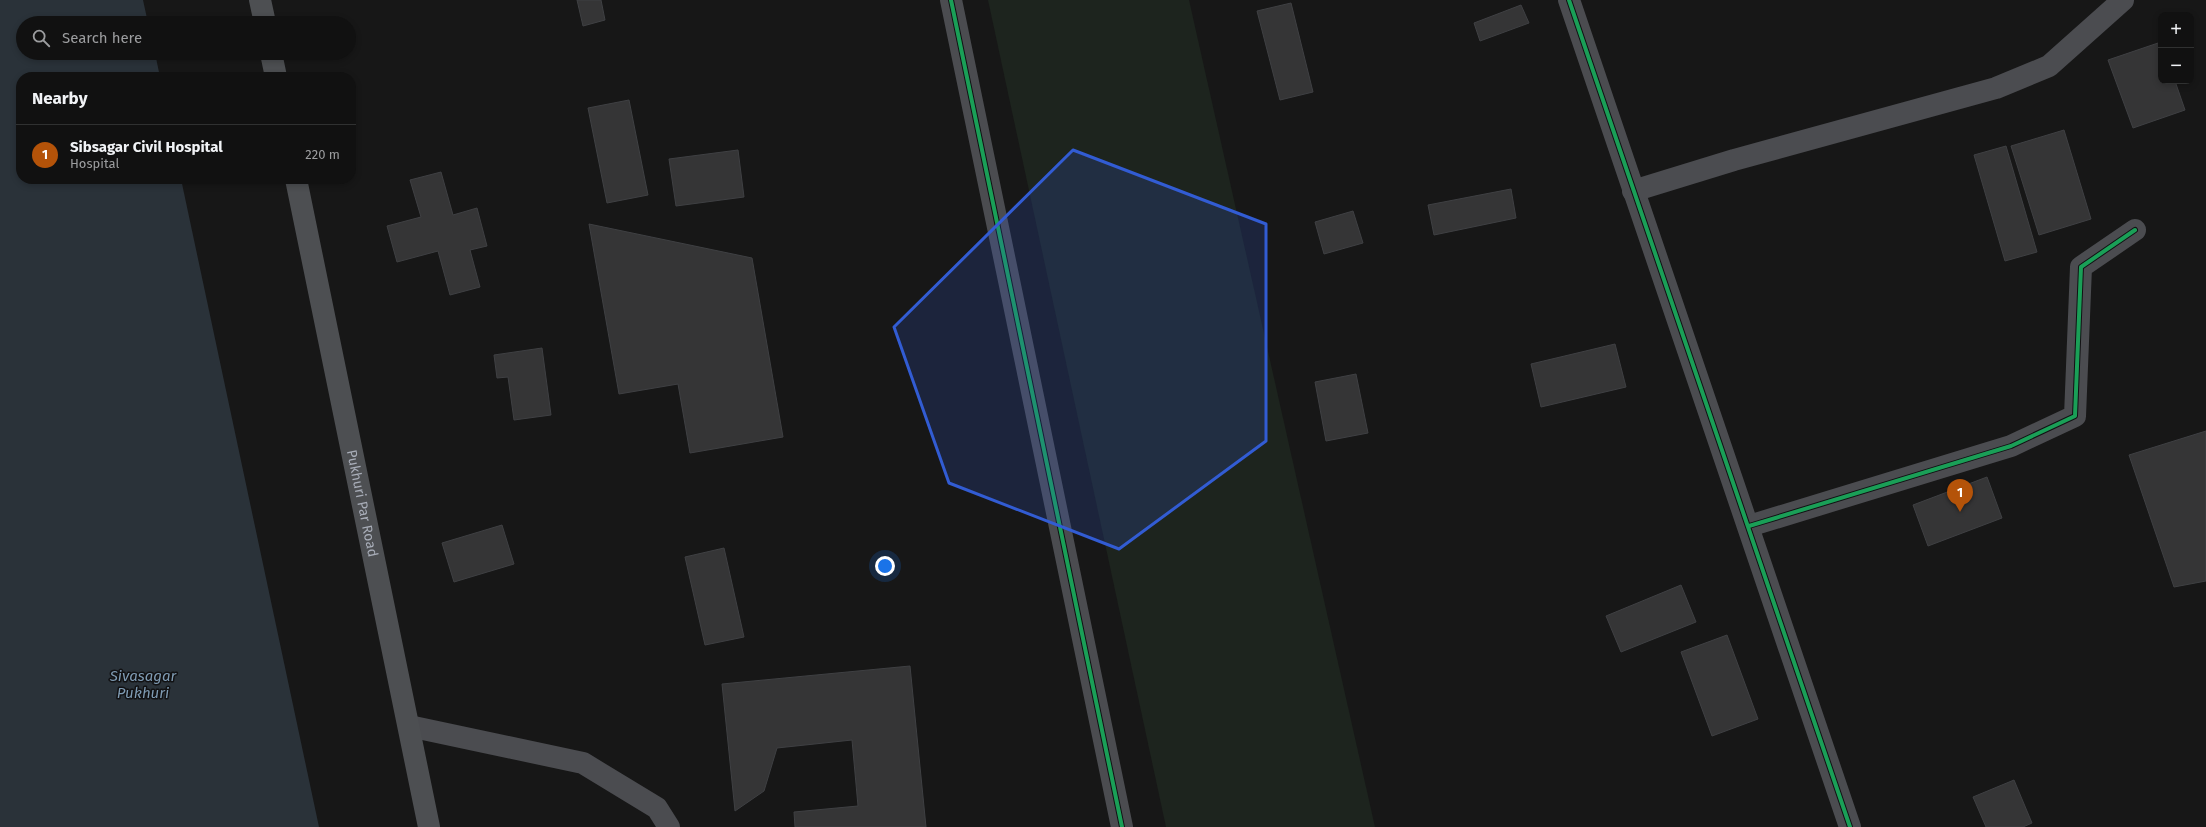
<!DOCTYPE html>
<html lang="en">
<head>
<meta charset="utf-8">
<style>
	body { margin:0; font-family:"Fira Sans",sans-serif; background:#1a1a1a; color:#f1f3f6 }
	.controls { position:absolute; right:12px; top:12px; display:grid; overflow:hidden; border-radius:8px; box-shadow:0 2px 6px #0003 }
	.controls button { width:36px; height:36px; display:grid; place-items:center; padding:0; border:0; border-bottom:1px solid #303131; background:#111; color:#f1f3f6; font:20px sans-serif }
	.you { position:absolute; left:885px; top:566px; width:14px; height:14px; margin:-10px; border:3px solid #fff; border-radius:50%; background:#1a73e8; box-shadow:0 0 0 6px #1a73e833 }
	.badge { display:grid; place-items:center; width:26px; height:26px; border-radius:50%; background:#b45309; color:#fff; font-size:13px; font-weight:700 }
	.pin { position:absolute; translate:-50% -33px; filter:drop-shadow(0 1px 2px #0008) }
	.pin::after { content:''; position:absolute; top:21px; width:14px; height:12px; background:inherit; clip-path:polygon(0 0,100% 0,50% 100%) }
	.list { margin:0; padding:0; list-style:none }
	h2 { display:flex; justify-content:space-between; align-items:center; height:52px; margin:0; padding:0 16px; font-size:17px }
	h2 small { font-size:13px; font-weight:400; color:#9c9d9f }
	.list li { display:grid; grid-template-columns:26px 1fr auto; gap:12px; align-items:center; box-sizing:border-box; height:60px; padding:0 16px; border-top:1px solid #303131 }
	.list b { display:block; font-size:15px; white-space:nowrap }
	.list p { margin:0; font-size:13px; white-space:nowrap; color:#9c9d9f }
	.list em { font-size:13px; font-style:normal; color:#9c9d9f }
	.icon { flex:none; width:22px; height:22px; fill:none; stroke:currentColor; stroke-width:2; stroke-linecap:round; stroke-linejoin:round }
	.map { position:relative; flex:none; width:2206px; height:827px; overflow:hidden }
	.search { position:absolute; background:#111; box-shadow:0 2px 6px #0003; left:16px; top:16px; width:340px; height:44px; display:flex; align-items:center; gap:10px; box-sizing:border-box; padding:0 14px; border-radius:22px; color:#9c9d9f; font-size:15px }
	.panel { position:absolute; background:#111; box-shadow:0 2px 6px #0003; left:16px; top:72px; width:340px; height:112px; border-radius:16px }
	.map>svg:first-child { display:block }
	.green { fill:#1d241e }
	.water { fill:#2a3239 }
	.building { fill:#353536; stroke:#3f4043 }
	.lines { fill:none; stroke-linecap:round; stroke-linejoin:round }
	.minor { stroke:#4b4c50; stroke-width:22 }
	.major { stroke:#4d4f52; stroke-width:22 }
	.cycleway-casing { stroke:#111113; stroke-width:6 }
	.cycleway { stroke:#1a9f57; stroke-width:4 }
	.marked { fill:#325cd3; fill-opacity:0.2; stroke:#325cd3; stroke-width:3; stroke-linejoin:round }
	.labels { text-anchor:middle; stroke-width:3; stroke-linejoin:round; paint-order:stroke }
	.street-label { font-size:14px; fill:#a8adb8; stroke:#111113 }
	.water-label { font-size:15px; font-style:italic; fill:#7f9bb3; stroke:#111113 }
</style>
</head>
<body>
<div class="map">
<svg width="2206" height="827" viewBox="0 0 2206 827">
	<rect width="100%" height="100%" fill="#171717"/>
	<polygon class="green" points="988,0 1189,0 1375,827 1166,827"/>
	<polygon class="water" points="0,0 143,0 148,23 23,23 23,53 155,53 160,77 21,77 21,179 181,179 319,827 0,827"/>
	<g class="building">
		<polygon points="577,0 601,0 605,20 583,26"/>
		<polygon points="1291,3 1313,92 1280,100 1257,11"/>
		<polygon points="1521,5 1529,23 1480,41 1474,23"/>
		<polygon points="2161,42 2161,81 2175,81 2185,110 2133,128 2108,60"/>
		<polygon points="629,100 648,195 607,203 588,108"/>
		<polygon points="2064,130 2091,219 2039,235 2011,146"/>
		<polygon points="2006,146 2037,252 2005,261 1974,155"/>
		<polygon points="738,150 744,197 676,206 669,159"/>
		<polygon points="441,172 453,215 477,208 487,246 470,250 480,287 450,295 438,251 397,262 387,226 421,217 410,180"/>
		<polygon points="1511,189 1516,218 1434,235 1428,205"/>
		<polygon points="1353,211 1363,243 1324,254 1315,222"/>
		<polygon points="589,224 752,258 783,437 690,453 678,384 619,394"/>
		<polygon points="1615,344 1626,387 1541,407 1531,364"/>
		<polygon points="542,348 551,415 514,420 508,377 497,378 494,355"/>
		<polygon points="1356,374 1368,433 1326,441 1315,382"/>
		<polygon points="2206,431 2206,581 2174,587 2129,455"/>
		<polygon points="1987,477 2002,518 1928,546 1913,505"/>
		<polygon points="502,525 514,564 454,582 442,543"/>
		<polygon points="724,548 744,637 705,645 685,557"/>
		<polygon points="1681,585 1696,622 1621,652 1606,616"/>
		<polygon points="1727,635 1758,719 1712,736 1681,652"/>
		<polygon points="910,666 926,827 795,827 794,812 858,806 852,740 777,748 764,791 735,811 722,684"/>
		<polygon points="2014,780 2032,823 2023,827 1986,827 1973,797"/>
	</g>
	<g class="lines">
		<g class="minor">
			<polyline points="951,0 1122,827"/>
			<polyline points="1569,0 1850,827"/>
			<polyline points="1633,191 1734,160 1996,88 2049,66 2123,0"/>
			<polyline points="1749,526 2011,446 2075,416 2081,267 2135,230"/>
			<polyline points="409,726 583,763 657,808 669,827"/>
		</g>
		<g class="major">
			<polyline points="260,0 265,23"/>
			<polyline points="271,53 276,77"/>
			<path id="s1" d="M 296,179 L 429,827"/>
		</g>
		<g class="cycleway-casing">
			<g id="cycleway">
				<polyline points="951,0 1122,827"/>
				<polyline points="1569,0 1850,827"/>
				<polyline points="1749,526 2011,446 2075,416 2081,267 2135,230"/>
			</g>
		</g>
		<use href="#cycleway" class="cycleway"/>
	</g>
	<path class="marked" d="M 1073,150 L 1266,224 L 1266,441 L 1119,549 L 949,483 L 894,327 Z"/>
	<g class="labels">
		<g class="street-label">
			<text dy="5" stroke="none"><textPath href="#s1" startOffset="331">Pukhuri Par Road</textPath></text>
		</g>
		<g class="water-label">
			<text x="143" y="681">Sivasagar<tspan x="143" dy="17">Pukhuri</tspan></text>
		</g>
	</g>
</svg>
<div class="controls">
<button>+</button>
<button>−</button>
</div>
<div class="you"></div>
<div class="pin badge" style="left:1960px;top:512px">1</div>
<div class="search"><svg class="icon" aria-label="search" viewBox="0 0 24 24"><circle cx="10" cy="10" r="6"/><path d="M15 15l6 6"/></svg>Search here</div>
<section class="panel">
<h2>Nearby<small></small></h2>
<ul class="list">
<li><span class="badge">1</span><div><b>Sibsagar Civil Hospital</b><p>Hospital</p></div><em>220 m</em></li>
</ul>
</section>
</div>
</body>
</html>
